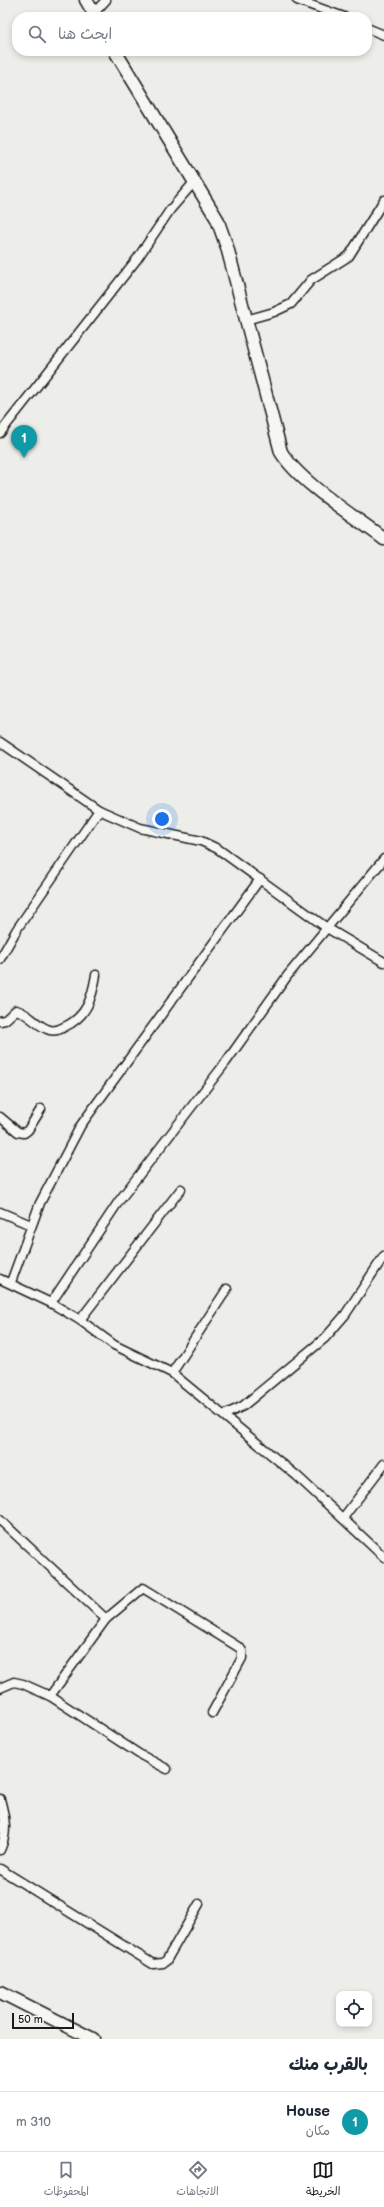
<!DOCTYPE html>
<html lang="ar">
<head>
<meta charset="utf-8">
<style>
	body { margin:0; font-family:"Balsamiq Sans","Playpen Sans Arabic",sans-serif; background:#f2f2f3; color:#1f2937; direction:rtl }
	.controls { position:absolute; right:12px; bottom:12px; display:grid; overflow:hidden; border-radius:8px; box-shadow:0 2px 6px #0003 }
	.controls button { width:36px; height:36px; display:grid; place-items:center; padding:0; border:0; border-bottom:1px solid #e0e1e3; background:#fff; color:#1f2937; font:20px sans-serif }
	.scale { position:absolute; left:12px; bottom:10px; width:62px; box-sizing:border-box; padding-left:4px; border:2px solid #1c1c1c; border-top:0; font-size:11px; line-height:14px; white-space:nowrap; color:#1c1c1c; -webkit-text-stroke:3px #f6f6f2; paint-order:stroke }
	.you { position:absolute; left:162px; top:819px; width:14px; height:14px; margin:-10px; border:3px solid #fff; border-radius:50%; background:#1a73e8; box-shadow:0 0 0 6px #1a73e833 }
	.badge { display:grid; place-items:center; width:26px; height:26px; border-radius:50%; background:#1c1c1c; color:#fff; font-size:13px; font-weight:700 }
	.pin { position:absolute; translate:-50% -33px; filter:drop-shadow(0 1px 2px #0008) }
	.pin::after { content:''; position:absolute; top:21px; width:14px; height:12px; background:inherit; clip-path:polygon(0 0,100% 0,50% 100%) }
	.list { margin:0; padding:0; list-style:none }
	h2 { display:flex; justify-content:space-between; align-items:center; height:52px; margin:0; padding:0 16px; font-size:17px }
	h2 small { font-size:13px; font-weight:400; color:#747a83 }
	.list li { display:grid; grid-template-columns:26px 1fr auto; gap:12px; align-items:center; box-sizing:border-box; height:60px; padding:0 16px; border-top:1px solid #e0e1e3 }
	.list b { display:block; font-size:15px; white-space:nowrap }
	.list p { margin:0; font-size:13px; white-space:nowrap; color:#747a83 }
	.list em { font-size:13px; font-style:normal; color:#747a83 }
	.icon { flex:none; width:22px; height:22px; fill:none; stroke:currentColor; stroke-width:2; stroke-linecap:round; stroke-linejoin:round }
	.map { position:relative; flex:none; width:384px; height:2039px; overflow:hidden; direction:ltr }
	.search { position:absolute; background:#fff; box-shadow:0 2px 6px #0003; left:12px; right:12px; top:12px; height:44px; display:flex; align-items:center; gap:10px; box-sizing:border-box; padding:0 14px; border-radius:16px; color:#747a83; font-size:15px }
	.sheet { height:112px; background:#fff }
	nav { display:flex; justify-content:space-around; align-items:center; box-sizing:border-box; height:56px; border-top:1px solid #e0e1e3; background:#fff; font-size:11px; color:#747a83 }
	nav a { display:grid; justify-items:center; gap:2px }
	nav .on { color:#1c1c1c }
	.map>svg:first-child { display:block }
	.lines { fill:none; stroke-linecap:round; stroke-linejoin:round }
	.street-casing { stroke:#1c1c1c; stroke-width:11 }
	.secondary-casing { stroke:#1c1c1c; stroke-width:15 }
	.street { stroke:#f6f6f2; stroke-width:8 }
	.secondary { stroke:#f6f6f2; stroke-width:12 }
</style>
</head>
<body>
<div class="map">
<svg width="384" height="2039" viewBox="0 0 384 2039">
	<rect width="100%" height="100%" fill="#edede9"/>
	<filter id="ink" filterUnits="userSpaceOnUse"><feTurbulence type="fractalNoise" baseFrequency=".025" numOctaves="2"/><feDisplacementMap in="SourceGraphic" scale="8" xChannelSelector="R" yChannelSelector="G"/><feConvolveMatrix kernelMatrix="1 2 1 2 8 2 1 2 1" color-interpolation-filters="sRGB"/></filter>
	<g filter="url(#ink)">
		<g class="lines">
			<g class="street-casing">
				<g id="street">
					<polyline points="297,0 344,17"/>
					<polyline points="94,13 106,0"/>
					<polyline points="367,28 384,35"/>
					<polyline points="246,320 274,312 291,304 311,280 349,256 384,200"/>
					<polyline points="0,433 137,259 170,210 195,181"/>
					<polyline points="0,742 99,810 140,828 201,841 218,849 327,928 384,962"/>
					<polyline points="0,959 17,929 99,810"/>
					<path d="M 0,1021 L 5,1020 L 16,1010 C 28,1013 35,1024 47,1029 C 53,1032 59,1030 64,1027 C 87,1017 92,998 96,975"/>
					<polyline points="0,1117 18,1132 24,1133 28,1130 41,1109"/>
					<polyline points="0,1212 31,1225"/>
					<polyline points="0,1279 51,1303 80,1320 114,1345 172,1373 297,1476 384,1557"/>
					<polyline points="11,1282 40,1203 81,1125 260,879"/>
					<polyline points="51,1303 119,1201 226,1062 288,975 384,859"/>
					<polyline points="80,1320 181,1189"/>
					<polyline points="172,1373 227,1289"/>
					<polyline points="224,1415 243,1406 325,1338 345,1315 384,1256"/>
					<polyline points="343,1518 384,1464"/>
					<polyline points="0,1520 106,1619"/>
					<polyline points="0,1688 14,1682 23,1684 50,1696 139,1754 167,1769"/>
					<polyline points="50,1696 106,1619 143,1588 240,1648 242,1651 242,1658 212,1713"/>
					<path d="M 0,1799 C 5,1817 8,1833 0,1850"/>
					<polyline points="0,1869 153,1964 163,1963 166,1961 199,1904"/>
				</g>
			</g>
			<g class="secondary-casing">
				<g id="secondary">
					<polyline points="86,0 96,17"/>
					<path d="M 115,51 L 217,219 L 227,247 L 281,452 C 300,483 354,516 384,539"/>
					<polyline points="0,1992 93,2039"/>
				</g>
			</g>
			<use href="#street" class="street"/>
			<use href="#secondary" class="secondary"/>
		</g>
	</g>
</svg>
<div class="controls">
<button><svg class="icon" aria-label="locate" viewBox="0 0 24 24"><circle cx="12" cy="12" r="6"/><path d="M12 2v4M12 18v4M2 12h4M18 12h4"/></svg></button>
</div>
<div class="scale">50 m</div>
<div class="you"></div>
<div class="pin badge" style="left:24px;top:458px;background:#0f9aa8">1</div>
<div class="search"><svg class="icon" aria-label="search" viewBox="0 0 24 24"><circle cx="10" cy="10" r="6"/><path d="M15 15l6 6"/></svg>ابحث هنا</div>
</div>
<section class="sheet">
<h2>بالقرب منك<small></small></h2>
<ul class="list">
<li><span class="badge" style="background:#0f9aa8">1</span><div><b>House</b><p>مكان</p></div><em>310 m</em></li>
</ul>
</section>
<nav>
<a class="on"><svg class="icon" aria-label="map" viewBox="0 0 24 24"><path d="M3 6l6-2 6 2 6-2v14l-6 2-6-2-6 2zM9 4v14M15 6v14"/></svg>الخريطة</a>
<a><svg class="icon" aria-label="directions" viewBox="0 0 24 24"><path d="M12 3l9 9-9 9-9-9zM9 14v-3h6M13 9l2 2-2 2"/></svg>الاتجاهات</a>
<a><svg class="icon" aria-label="saved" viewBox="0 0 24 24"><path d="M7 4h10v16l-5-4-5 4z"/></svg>المحفوظات</a>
</nav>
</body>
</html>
